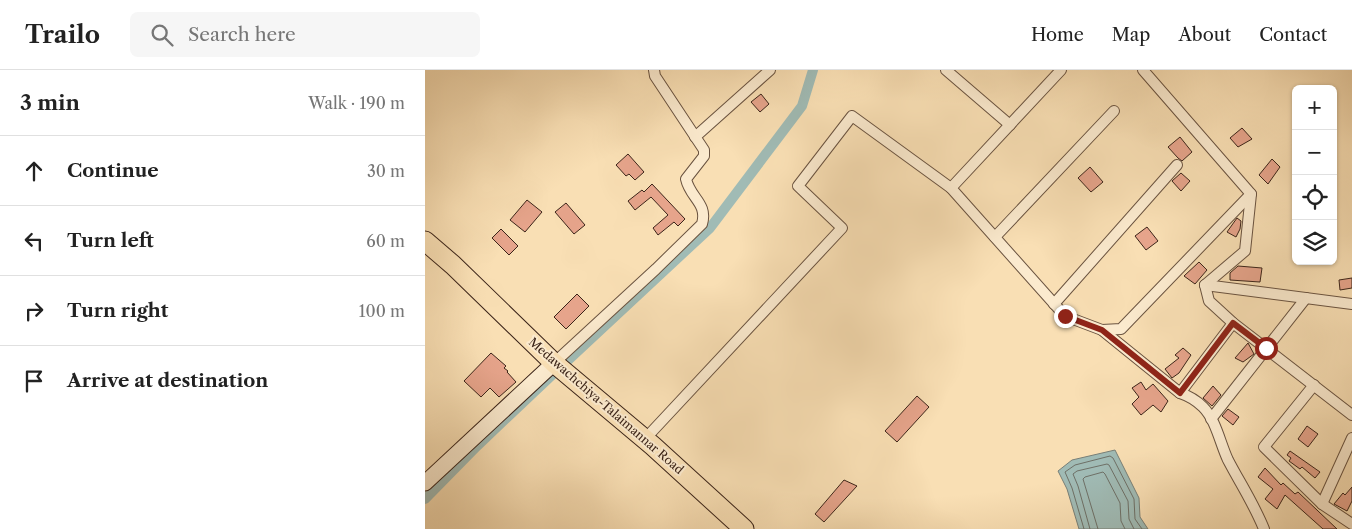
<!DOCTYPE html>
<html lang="en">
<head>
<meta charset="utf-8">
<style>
	body { margin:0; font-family:"Libre Caslon Text",serif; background:#f6f6f6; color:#222 }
	.controls { position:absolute; right:15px; top:15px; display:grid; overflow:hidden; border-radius:8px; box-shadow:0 1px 4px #0004 }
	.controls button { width:45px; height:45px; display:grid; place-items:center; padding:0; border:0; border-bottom:1px solid #e0e0e0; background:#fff; color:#222; font:25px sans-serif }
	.stop { position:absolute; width:15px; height:15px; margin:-11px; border:4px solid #8f2418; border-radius:50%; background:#fff }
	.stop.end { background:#8f2418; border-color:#fff; box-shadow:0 1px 5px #0008 }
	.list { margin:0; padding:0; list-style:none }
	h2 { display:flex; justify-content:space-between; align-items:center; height:65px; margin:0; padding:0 20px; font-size:21px }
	h2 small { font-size:16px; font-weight:400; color:#767676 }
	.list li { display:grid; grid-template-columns:32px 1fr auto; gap:15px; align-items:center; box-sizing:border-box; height:70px; padding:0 20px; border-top:1px solid #e0e0e0 }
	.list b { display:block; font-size:19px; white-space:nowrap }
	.list em { font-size:16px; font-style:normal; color:#767676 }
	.icon { flex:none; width:28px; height:28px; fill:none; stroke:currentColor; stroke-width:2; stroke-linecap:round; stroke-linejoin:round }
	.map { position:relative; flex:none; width:927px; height:459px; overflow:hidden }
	header { display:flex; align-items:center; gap:30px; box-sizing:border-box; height:70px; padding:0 25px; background:#fff; border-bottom:1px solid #e0e0e0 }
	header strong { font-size:24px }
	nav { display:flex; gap:28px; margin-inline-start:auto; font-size:18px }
	.search { width:350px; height:45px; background:#f6f6f6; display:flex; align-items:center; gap:12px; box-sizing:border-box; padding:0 18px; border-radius:8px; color:#767676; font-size:19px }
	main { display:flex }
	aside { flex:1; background:#fff }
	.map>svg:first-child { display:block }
	.water { fill:#a0bbb5; stroke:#787f77 }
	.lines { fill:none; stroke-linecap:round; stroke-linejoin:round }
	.shore { stroke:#6e7067; stroke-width:1 }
	.canal { stroke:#a0bbb5; stroke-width:10 }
	.building { fill:#e6a48b; stroke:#3b2419 }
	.street-casing { stroke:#6a5340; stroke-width:12 }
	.secondary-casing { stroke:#3b2419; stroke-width:17 }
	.highway-casing { stroke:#3b2419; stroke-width:21 }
	.street { stroke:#fbeace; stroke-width:10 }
	.secondary { stroke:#fbeace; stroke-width:15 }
	.highway { stroke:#f9dfb4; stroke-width:19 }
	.route { stroke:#8f2418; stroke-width:6 }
	.labels { text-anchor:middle; stroke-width:4; stroke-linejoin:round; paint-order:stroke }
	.street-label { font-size:12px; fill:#3b2419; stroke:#fbeace }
</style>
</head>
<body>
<header>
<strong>Trailo</strong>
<div class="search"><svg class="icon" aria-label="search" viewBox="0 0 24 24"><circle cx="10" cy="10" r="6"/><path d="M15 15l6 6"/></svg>Search here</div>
<nav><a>Home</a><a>Map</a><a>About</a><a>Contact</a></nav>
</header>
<main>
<aside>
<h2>3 min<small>Walk · 190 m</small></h2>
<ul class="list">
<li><svg class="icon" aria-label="ahead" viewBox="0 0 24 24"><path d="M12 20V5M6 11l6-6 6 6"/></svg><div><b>Continue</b></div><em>30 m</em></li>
<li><svg class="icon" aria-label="left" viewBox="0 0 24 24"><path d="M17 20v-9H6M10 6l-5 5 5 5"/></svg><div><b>Turn left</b></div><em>60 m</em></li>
<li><svg class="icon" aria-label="right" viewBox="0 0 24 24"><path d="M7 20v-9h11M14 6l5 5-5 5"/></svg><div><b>Turn right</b></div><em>100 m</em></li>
<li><svg class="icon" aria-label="arrive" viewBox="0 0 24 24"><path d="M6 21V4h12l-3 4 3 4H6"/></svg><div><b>Arrive at destination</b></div></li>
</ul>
</aside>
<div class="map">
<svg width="927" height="459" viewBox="0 0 927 459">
	<rect width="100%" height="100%" fill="#f9dfb4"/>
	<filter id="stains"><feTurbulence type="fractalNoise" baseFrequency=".004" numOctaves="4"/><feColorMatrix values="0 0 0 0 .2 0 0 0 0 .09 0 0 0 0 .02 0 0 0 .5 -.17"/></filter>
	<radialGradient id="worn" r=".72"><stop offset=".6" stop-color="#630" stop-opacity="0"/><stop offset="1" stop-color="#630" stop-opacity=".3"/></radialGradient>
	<polygon class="water" points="690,380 714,428 715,447 723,459 654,459 642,419 633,401 647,390"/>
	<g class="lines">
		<g class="shore">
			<polyline points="659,459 647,418 640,402 650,395 685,386 688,388 709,429 710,449 717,459"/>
			<polyline points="665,459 653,416 648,404 652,401 682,394 684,395 703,431 704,449 709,459"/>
			<polyline points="673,459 658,409 660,407 678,402 680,404 695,433 696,451 700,459"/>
		</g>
		<g class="canal">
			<polyline points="141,292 285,158 377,36 388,0"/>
			<polyline points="0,429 52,376 128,304"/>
		</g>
	</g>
	<g class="building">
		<polygon points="336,24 344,34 335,42 326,32"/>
		<polygon points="817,58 827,69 813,77 805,68"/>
		<polygon points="755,67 767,82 757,91 753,88 743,77"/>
		<polygon points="203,84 219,102 210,110 204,104 201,106 191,95"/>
		<polygon points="847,89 855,97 843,114 834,105"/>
		<polygon points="665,97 678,112 666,122 653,108"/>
		<polygon points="756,103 765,111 756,121 747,111"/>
		<polygon points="227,114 260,149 253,156 249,152 233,165 228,158 243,145 226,127 210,140 203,131 217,120 219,122"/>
		<polygon points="102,130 117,142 100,162 85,150"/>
		<polygon points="141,133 160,155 149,164 130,142"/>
		<polygon points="812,148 816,151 815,159 811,167 802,162"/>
		<polygon points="722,157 733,171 721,180 710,166"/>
		<polygon points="76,159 93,176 84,185 67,168"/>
		<polygon points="774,192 782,200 770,214 759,206"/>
		<polygon points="813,196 837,198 835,212 805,210 805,203"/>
		<polygon points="927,208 927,218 915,220 914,210"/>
		<polygon points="152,224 164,236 141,259 129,247"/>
		<polygon points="823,273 829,284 818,292 810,288"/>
		<polygon points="758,278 766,285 754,303 747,308 740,299 754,288 750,285"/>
		<polygon points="66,283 81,296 79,298 83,301 82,302 91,312 74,327 65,318 56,327 39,311"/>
		<polygon points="716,312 721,320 728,314 743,331 736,342 728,335 716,345 707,334 714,327 707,318"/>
		<polygon points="788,316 796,325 787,336 778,328"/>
		<polygon points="492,326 504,337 472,372 460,361"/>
		<polygon points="803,339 814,347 808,355 797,346"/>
		<polygon points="882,356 893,364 883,377 873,369"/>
		<polygon points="865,381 895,402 890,408 877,397 875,399 864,391 866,388 862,385"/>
		<polygon points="840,398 856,415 858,413 870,424 873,422 912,459 898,459 860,425 852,439 840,429 848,419 833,407"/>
		<polygon points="419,410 432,416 399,452 390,444"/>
		<polygon points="927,417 927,431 922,441 909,434 918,423 920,425"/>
	</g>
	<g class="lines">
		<g class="street-casing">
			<g id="street">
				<polyline points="521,0 585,55"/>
				<polyline points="636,0 526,118 640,246 677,260 696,259 826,124"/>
				<polyline points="718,0 826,124 820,181 780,215"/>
				<polyline points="270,67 345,0"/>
				<polyline points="570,167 689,41"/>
				<polyline points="780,215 784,231 808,253 927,345"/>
				<polyline points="780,215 927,234"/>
				<polyline points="629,234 752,95"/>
				<path d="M 677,260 L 755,323 C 764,326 771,330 778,337 C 791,350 795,373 803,390 C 815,413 829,434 839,459"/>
				<path d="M 129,293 L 231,199 L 277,154 C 283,133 265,128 261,109 L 279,86 L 279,80 L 230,6 L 229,0"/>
				<polyline points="889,315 839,377 897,434 927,454"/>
				<polyline points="755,323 808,253"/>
				<polyline points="786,349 881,228"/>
				<polyline points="220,369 417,158 373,116 427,46 526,118"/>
				<polyline points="897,434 927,368"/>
			</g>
		</g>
		<g class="secondary-casing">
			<polyline id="secondary" points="0,413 129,293"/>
		</g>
		<g class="highway-casing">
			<polyline id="highway" points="0,171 28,195 129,293 228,376 319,459"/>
		</g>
		<use href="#street" class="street"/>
		<use href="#secondary" class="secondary"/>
		<use href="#highway" class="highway"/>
	</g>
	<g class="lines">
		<polyline class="route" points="640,246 677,260 755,323 808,253 841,278"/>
	</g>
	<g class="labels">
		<g class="street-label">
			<text transform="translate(181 336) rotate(41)" y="4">Medawachchiya-Talaimannar Road</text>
		</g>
	</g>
	<rect width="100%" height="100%" filter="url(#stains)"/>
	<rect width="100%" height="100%" fill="url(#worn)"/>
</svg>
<div class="controls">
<button>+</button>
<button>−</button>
<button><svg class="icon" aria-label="locate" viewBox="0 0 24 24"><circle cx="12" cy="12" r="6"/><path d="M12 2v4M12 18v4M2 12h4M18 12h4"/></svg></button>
<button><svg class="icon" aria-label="layers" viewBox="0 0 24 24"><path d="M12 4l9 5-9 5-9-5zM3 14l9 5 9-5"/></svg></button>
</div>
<div class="stop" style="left:841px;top:278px"></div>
<div class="stop end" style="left:640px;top:246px"></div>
</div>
</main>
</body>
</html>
